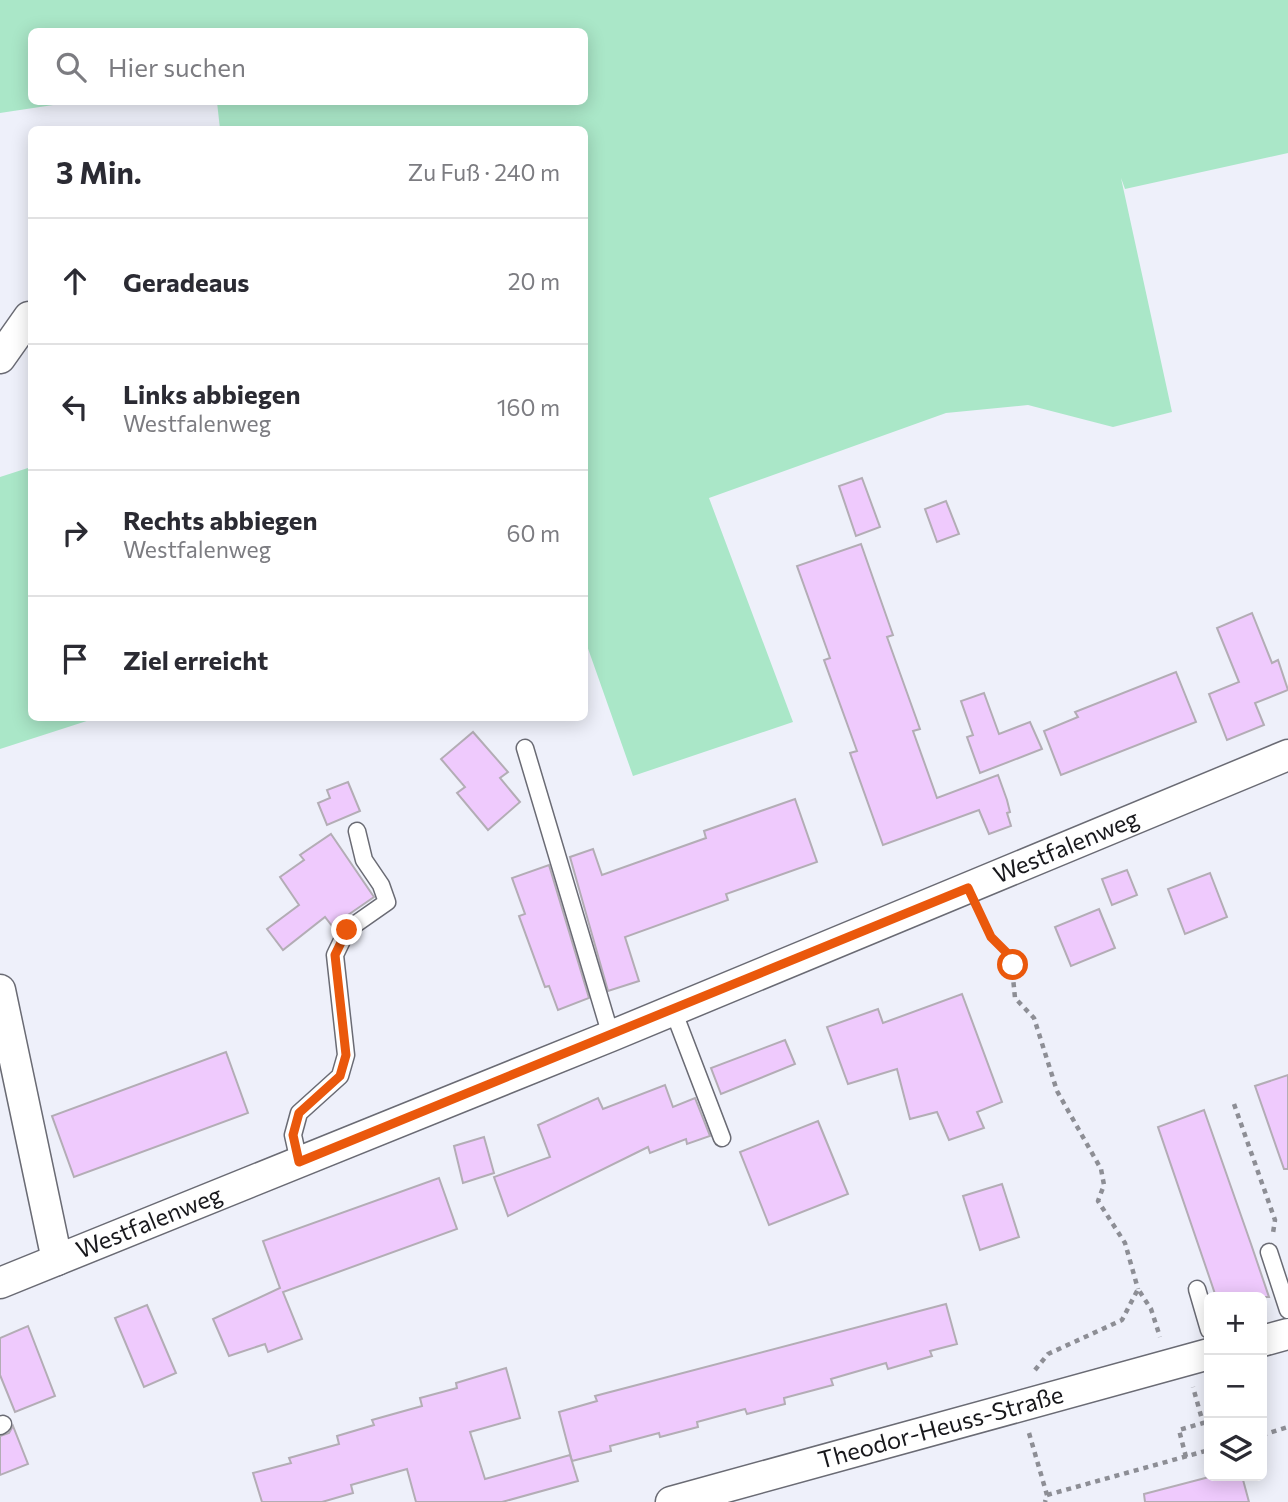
<!DOCTYPE html>
<html lang="de">
<head>
<meta charset="utf-8">
<style>
	body { margin:0; font-family:Commissioner,sans-serif; background:#f2f2f3; color:#2b2b33 }
	.controls { position:absolute; right:21px; bottom:21px; display:grid; overflow:hidden; border-radius:10px; box-shadow:0 4px 18px #0003 }
	.controls button { width:63px; height:63px; display:grid; place-items:center; padding:0; border:0; border-bottom:2px solid #e1e1e2; background:#fff; color:#2b2b33; font:35px sans-serif }
	.stop { position:absolute; width:21px; height:21px; margin:-16px; border:5px solid #ea580c; border-radius:50%; background:#fff }
	.stop.end { background:#ea580c; border-color:#fff; box-shadow:0 2px 7px #0008 }
	.list { margin:0; padding:0; list-style:none }
	h2 { display:flex; justify-content:space-between; align-items:center; height:91px; margin:0; padding:0 28px; font-size:30px }
	h2 small { font-size:23px; font-weight:400; color:#7c7c81 }
	.list li { display:grid; grid-template-columns:46px 1fr auto; gap:21px; align-items:center; box-sizing:border-box; height:126px; padding:0 28px; border-top:2px solid #e1e1e2 }
	.list b { display:block; font-size:26px; white-space:nowrap }
	.list p { margin:0; font-size:23px; white-space:nowrap; color:#7c7c81 }
	.list em { font-size:23px; font-style:normal; color:#7c7c81 }
	.icon { flex:none; width:38px; height:38px; fill:none; stroke:currentColor; stroke-width:2; stroke-linecap:round; stroke-linejoin:round }
	.map { position:relative; flex:none; width:1288px; height:1502px; overflow:hidden }
	.search { position:absolute; background:#fff; box-shadow:0 4px 18px #0003; left:28px; top:28px; width:560px; height:77px; display:flex; align-items:center; gap:18px; box-sizing:border-box; padding:0 24px; border-radius:10px; color:#7c7c81; font-size:26px }
	.panel { position:absolute; background:#fff; box-shadow:0 4px 18px #0003; left:28px; top:126px; width:560px; height:595px; border-radius:10px }
	.map>svg:first-child { display:block }
	.green { fill:#aae7c8 }
	.building { fill:#efcafd; stroke:#b3adb5; stroke-width:2 }
	.lines { fill:none; stroke-linecap:round; stroke-linejoin:round }
	.lane-casing { stroke:#6a6b74; stroke-width:19 }
	.street-casing { stroke:#6a6b74; stroke-width:33 }
	.path { stroke:#8d8e95; stroke-width:4.5; stroke-dasharray:5 5; stroke-linecap:butt }
	.lane { stroke:#fff; stroke-width:16 }
	.street { stroke:#fff; stroke-width:30 }
	.route { stroke:#ea580c; stroke-width:9 }
	.labels { text-anchor:middle; stroke-width:7; stroke-linejoin:round; paint-order:stroke }
	.street-label { font-size:24px; fill:#18181c; stroke:#fff }
</style>
</head>
<body>
<div class="map">
<svg width="1288" height="1502" viewBox="0 0 1288 1502">
	<rect width="100%" height="100%" fill="#eef0fa"/>
	<g class="green">
		<polygon points="0,0 1288,0 1288,153 1125,189 1121,178 1172,412 1113,427 1028,405 946,413 709,498 793,722 633,776 585,640 584,130 220,129 217,102 584,102 584,32 32,32 32,102 73,102 0,113"/>
		<polygon points="31,467 32,718 96,718 0,749 0,477"/>
	</g>
	<g class="building">
		<polygon points="862,478 880,527 856,536 839,486"/>
		<polygon points="946,501 959,534 937,542 925,509"/>
		<polygon points="861,544 893,635 887,637 920,729 913,731 937,798 998,775 1007,800 1010,812 1007,813 1011,826 989,834 979,810 883,845 850,753 857,751 824,660 830,658 797,566"/>
		<polygon points="1252,613 1272,663 1278,660 1288,690 1255,703 1264,725 1227,740 1209,694 1239,682 1217,628"/>
		<polygon points="1176,672 1196,722 1061,775 1044,731 1078,717 1075,712"/>
		<polygon points="984,693 999,734 1030,722 1042,749 980,773 967,737 973,735 961,701"/>
		<polygon points="473,732 508,772 500,778 520,802 488,830 457,793 465,787 441,759"/>
		<polygon points="348,782 360,811 327,825 318,803 330,798 327,790"/>
		<polygon points="795,799 817,862 726,894 728,900 625,937 639,981 608,991 570,857 593,849 602,875 706,838 704,831"/>
		<polygon points="331,834 374,897 332,926 325,917 283,950 267,929 299,905 280,877 304,860 300,855"/>
		<polygon points="549,865 589,998 558,1010 549,986 545,987 519,916 525,914 512,878"/>
		<polygon points="1127,870 1137,895 1112,905 1102,879"/>
		<polygon points="1210,873 1227,917 1185,934 1168,889"/>
		<polygon points="1099,909 1115,948 1071,966 1055,927"/>
		<polygon points="962,994 1002,1102 977,1112 984,1128 949,1140 937,1112 910,1119 897,1069 848,1084 827,1027 878,1009 883,1023"/>
		<polygon points="785,1040 795,1064 721,1094 711,1068"/>
		<polygon points="226,1052 248,1113 74,1177 52,1116"/>
		<polygon points="1288,1075 1288,1169 1284,1169 1255,1086"/>
		<polygon points="665,1085 673,1107 695,1098 710,1136 687,1144 686,1139 650,1153 648,1147 508,1216 494,1177 550,1157 538,1125 598,1098 603,1109"/>
		<polygon points="1204,1110 1251,1244 1269,1297 1216,1297 1212,1285 1158,1127"/>
		<polygon points="818,1121 848,1194 769,1225 740,1152"/>
		<polygon points="484,1137 494,1173 463,1183 454,1146"/>
		<polygon points="439,1178 457,1229 283,1292 302,1339 268,1352 265,1344 229,1356 213,1319 280,1288 263,1241"/>
		<polygon points="1002,1184 1019,1237 980,1250 963,1196"/>
		<polygon points="946,1304 957,1344 930,1351 932,1356 888,1369 886,1363 831,1379 833,1385 784,1398 785,1404 747,1414 745,1409 697,1422 698,1427 660,1437 659,1433 610,1446 611,1451 572,1461 559,1412 597,1401 595,1396"/>
		<polygon points="147,1305 176,1373 144,1387 115,1318"/>
		<polygon points="28,1326 55,1396 15,1412 0,1375 0,1338"/>
		<polygon points="506,1368 520,1418 470,1432 485,1479 570,1455 578,1481 502,1502 416,1502 407,1469 351,1485 353,1493 322,1502 262,1502 253,1473 291,1463 289,1458 339,1444 337,1436 374,1425 372,1420 422,1406 420,1398 457,1388 456,1383"/>
		<polygon points="13,1426 28,1464 0,1475 0,1436 9,1433"/>
		<polygon points="1213,1476 1242,1476 1249,1502 1145,1502 1144,1494"/>
	</g>
	<g class="lines">
		<g class="lane-casing">
			<g id="lane">
				<polyline points="525,748 611,1036"/>
				<polyline points="673,1010 722,1138"/>
				<polyline points="299,1162 293,1135 299,1113 340,1076 346,1055 335,955 347,930 387,902 381,885 364,860 357,831"/>
				<polyline points="1269,1252 1288,1310"/>
				<polyline points="1197,1289 1209,1330"/>
				<polyline points="0,1426 3,1424"/>
			</g>
		</g>
		<g class="street-casing">
			<g id="street">
				<polyline points="0,358 29,317"/>
				<polyline points="0,990 57,1260"/>
				<path id="s1" d="M 0,1283 L 611,1036 L 1288,755"/>
				<polyline points="1262,1341 1288,1334"/>
				<path id="s2" d="M 671,1502 L 1209,1354"/>
			</g>
		</g>
		<g class="path">
			<polyline points="980,913 991,937 1011,957 1015,998 1034,1018 1057,1091 1101,1169 1104,1185 1098,1201 1125,1243 1138,1289"/>
			<polyline points="1234,1104 1275,1220 1273,1233"/>
			<polyline points="1035,1370 1048,1354 1122,1320 1138,1289 1151,1309 1160,1337"/>
			<polyline points="1029,1433 1047,1495 1045,1502"/>
			<polyline points="1262,1435 1288,1427"/>
			<polyline points="1186,1457 1179,1430 1203,1423 1193,1387"/>
			<polyline points="1047,1495 1209,1450"/>
		</g>
		<use href="#lane" class="lane"/>
		<use href="#street" class="street"/>
	</g>
	<g class="lines">
		<polyline class="route" points="347,930 335,955 346,1055 340,1076 299,1113 293,1135 299,1162 968,888 991,937 1011,957 1013,965"/>
	</g>
	<g class="labels">
		<g class="street-label">
			<text dy="8" stroke="none"><textPath href="#s1" startOffset="1152">Westfalenweg</textPath></text>
			<text dy="8" stroke="none"><textPath href="#s1" startOffset="161">Westfalenweg</textPath></text>
			<text dy="8" stroke="none"><textPath href="#s2" startOffset="280">Theodor-Heuss-Straße</textPath></text>
		</g>
	</g>
</svg>
<div class="controls">
<button>+</button>
<button>−</button>
<button><svg class="icon" aria-label="layers" viewBox="0 0 24 24"><path d="M12 4l9 5-9 5-9-5zM3 14l9 5 9-5"/></svg></button>
</div>
<div class="stop" style="left:1013px;top:965px"></div>
<div class="stop end" style="left:347px;top:930px"></div>
<div class="search"><svg class="icon" aria-label="search" viewBox="0 0 24 24"><circle cx="10" cy="10" r="6"/><path d="M15 15l6 6"/></svg>Hier suchen</div>
<section class="panel">
<h2>3 Min.<small>Zu Fuß · 240 m</small></h2>
<ul class="list">
<li><svg class="icon" aria-label="ahead" viewBox="0 0 24 24"><path d="M12 20V5M6 11l6-6 6 6"/></svg><div><b>Geradeaus</b></div><em>20 m</em></li>
<li><svg class="icon" aria-label="left" viewBox="0 0 24 24"><path d="M17 20v-9H6M10 6l-5 5 5 5"/></svg><div><b>Links abbiegen</b><p>Westfalenweg</p></div><em>160 m</em></li>
<li><svg class="icon" aria-label="right" viewBox="0 0 24 24"><path d="M7 20v-9h11M14 6l5 5-5 5"/></svg><div><b>Rechts abbiegen</b><p>Westfalenweg</p></div><em>60 m</em></li>
<li><svg class="icon" aria-label="arrive" viewBox="0 0 24 24"><path d="M6 21V4h12l-3 4 3 4H6"/></svg><div><b>Ziel erreicht</b></div></li>
</ul>
</section>
</div>
</body>
</html>
